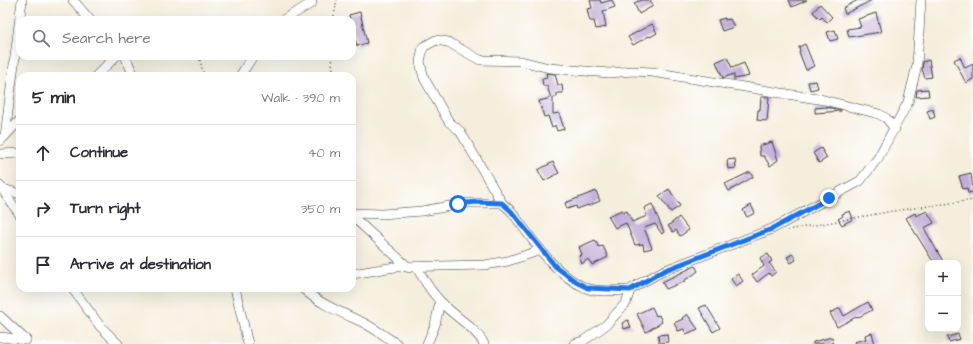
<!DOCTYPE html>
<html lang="en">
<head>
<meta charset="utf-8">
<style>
	body { margin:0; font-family:"Architects Daughter",sans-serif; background:#f7f7f7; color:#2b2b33 }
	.controls { position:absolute; right:12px; bottom:12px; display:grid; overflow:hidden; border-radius:8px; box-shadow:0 4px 16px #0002 }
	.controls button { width:36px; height:36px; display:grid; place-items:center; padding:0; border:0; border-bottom:1px solid #e1e1e2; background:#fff; color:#2b2b33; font:20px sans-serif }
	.stop { position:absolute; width:12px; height:12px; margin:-9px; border:3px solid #1a73e8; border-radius:50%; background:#fff }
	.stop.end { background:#1a73e8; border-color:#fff; box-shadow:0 1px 4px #0008 }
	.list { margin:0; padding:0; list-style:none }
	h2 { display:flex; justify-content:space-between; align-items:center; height:52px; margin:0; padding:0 16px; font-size:17px }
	h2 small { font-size:13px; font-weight:400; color:#7c7c81 }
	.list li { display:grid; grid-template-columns:26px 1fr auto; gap:12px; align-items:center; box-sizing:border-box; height:56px; padding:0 16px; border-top:1px solid #e1e1e2 }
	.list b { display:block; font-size:15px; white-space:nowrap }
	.list em { font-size:13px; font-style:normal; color:#7c7c81 }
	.icon { flex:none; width:22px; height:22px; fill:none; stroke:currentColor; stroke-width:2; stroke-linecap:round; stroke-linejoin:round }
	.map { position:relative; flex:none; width:973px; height:344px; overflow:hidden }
	.search { position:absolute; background:#fff; box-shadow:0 4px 16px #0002; left:16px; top:16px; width:340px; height:44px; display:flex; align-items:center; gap:10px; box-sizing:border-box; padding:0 14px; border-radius:12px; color:#7c7c81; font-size:15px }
	.panel { position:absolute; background:#fff; box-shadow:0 4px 16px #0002; left:16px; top:72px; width:340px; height:220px; border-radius:12px }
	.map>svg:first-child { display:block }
	.building { fill:#c1add8 }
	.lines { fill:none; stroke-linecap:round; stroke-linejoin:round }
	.minor-casing { stroke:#3d3c39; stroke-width:10 }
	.path { stroke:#3d3c39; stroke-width:1.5; stroke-dasharray:1 3; stroke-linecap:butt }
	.minor { stroke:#fff; stroke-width:9 }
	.route { stroke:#1a73e8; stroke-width:5 }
</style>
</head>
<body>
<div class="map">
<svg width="973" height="344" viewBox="0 0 973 344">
	<rect width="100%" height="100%" fill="#fff"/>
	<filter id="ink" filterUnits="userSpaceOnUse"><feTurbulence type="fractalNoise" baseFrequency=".025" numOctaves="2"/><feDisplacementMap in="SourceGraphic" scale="8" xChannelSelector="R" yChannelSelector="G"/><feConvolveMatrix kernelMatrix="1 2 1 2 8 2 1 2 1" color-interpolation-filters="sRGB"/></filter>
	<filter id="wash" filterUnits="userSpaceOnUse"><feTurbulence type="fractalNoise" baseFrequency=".012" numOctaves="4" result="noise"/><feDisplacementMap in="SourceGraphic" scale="16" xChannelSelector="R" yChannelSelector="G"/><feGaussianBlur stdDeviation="0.9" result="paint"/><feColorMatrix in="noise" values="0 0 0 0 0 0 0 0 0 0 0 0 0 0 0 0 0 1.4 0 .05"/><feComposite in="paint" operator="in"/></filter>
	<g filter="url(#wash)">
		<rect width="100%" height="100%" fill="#f5eedc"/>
		<g id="blocks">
			<g class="building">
				<polygon points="590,0 600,0 601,3 612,0 615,7 603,11 606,27 596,29 594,21 590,21 587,9 592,8"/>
				<polygon points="642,0 650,0 653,6 639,14 634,3"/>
				<polygon points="789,0 807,0 792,7"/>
				<polygon points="858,0 872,0 845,14 843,8"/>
				<polygon points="820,4 832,17 827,22 822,17 820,19 813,12"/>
				<polygon points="360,12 367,43 357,46 349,15"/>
				<polygon points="876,13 881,32 849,37 847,29 861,27 858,19"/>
				<polygon points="725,18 725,20 730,19 734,27 722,31 718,20"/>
				<polygon points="652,24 657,33 650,37 649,36 633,45 628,37"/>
				<polygon points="835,30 838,39 830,41 827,32"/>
				<polygon points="805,44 814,66 806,70 799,52 800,52 799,47"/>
				<polygon points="727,57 732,68 744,63 749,76 734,79 734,74 723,78 716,62"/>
				<polygon points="960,57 965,68 973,64 973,79 966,83 954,60"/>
				<polygon points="929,60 932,77 925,78 922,69 923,62"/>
				<polygon points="546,73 555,74 558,85 562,85 563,93 557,93 557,97 553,98 553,114 559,113 564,129 557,131 555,125 552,128 548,116 544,117 539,101 551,98 547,86 543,86 542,79 547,78"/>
				<polygon points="816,81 818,88 810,90 808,82"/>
				<polygon points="928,89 929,96 916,97 917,90"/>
				<polygon points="761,97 769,97 767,121 757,120 758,110 760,110"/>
				<polygon points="826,107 841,110 841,111 815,113 815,108"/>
				<polygon points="933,109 935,117 930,119 927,111"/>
				<polygon points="772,142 778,160 770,166 764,156 760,156 759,146"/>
				<polygon points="821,148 827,158 819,163 813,153"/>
				<polygon points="735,159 736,168 728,169 727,160"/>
				<polygon points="553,162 559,173 544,181 538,170"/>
				<polygon points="750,172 753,177 729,191 725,184"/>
				<polygon points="971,173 973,192 968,193 967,188 963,189 959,176"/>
				<polygon points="669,189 680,206 671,212 659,196"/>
				<polygon points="596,191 600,201 588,206 588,205 577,209 576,206 567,209 565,203"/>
				<polygon points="652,204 664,232 662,234 655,224 644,228 652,248 644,250 643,244 635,245 626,223 615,228 608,216 622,210 623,213 627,211 632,222 647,216 644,208"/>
				<polygon points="751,205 755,213 747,217 743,210"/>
				<polygon points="850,211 853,219 842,225 838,219 843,216 842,214"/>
				<polygon points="927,211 934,223 924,228 944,263 934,263 906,218 915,213 916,216"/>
				<polygon points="679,217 689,230 680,236 676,230 673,232 668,226"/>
				<polygon points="595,240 599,247 603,246 608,257 592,265 588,259 582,264 579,256 582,255 579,247"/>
				<polygon points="768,254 772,261 769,263 776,272 771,276 769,273 757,282 752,275 764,266 760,258"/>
				<polygon points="793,254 796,260 791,263 787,257"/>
				<polygon points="695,266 698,271 693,275 685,280 685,281 666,289 662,282"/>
				<polygon points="738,274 743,281 736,286 731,279"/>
				<polygon points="868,302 872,310 857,318 856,317 837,327 830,313 840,308 844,316"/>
				<polygon points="706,305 720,328 713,332 699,308"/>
				<polygon points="652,307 656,316 659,315 662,322 646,332 637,314"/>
				<polygon points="687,314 698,329 686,334 684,329 678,331 674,323 683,319 682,318"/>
				<polygon points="628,320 631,327 624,329 622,323"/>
				<polygon points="872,333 875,344 855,344 854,342 866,339 865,335"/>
				<polygon points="667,334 668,342 659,343 658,335"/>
				<polygon points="958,334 960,339 949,342 947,337"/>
				<polygon points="832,337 833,344 813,344 813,342"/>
			</g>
		</g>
	</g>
	<g filter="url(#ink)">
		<use href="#blocks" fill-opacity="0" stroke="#3d3c39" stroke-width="1"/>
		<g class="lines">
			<g class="minor-casing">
				<g id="minor">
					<polyline points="73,0 90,20"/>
					<polyline points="283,20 312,3"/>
					<polyline points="125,56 134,76"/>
					<polyline points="96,76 116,56"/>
					<polyline points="240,76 253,56"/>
					<polyline points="5,136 20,120"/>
					<polyline points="0,141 5,136 22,0"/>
					<polyline points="0,154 20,153"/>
					<polyline points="0,186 20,215"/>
					<polyline points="0,188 20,194"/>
					<polyline points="502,203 460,131 449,122 424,78 420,62 423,47 436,40 448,42 480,60 521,61 549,68 609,73 633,71 652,72 824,100 879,114 886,118 895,129"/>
					<path d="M 352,213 L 382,214 L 422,211 L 467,203 L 502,203 L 511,211 C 532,238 553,274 586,288 C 599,293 617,290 630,290"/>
					<polyline points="352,216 409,268"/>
					<path d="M 417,268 C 424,280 431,293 442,303 C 455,317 475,327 484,344"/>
					<polyline points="352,274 395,267 485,265 508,261 541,250"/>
					<polyline points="72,288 100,326 118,344"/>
					<polyline points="235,288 248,344"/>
					<path d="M 302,288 C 320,304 340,312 362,322 C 374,328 385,336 397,344"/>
					<polyline points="0,316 26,340"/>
					<polyline points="0,337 26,340"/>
					<polyline points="427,344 435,325 440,302"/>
					<polyline points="574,344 583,341 606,325 626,303 630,290 639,284 663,271 772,229 860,181 878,158 908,102 917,65 921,0"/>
				</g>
			</g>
			<g class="path">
				<polyline points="333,20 337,0"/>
				<polyline points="199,56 204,76"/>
				<polyline points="331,56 334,76"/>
				<polyline points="788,230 893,211 973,200"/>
			</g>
			<use href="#minor" class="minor"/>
		</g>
	</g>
	<g class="lines" filter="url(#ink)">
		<polyline class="route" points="458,204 477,202 502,203 511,211 555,266 576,282 588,288 630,290 663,271 772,229 829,198"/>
	</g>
</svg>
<div class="controls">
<button>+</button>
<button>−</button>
</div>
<div class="stop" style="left:458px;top:204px"></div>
<div class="stop end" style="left:829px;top:198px"></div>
<div class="search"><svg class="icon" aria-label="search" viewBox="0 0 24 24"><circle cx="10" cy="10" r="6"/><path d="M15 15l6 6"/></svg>Search here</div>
<section class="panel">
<h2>5 min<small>Walk · 390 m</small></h2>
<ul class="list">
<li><svg class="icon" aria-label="ahead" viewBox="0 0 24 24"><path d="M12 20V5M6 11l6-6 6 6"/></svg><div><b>Continue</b></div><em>40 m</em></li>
<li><svg class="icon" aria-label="right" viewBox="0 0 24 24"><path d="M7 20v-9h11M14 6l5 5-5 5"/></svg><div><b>Turn right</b></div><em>350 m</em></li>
<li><svg class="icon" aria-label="arrive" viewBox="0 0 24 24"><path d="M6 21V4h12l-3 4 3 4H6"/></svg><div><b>Arrive at destination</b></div></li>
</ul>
</section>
</div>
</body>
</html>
